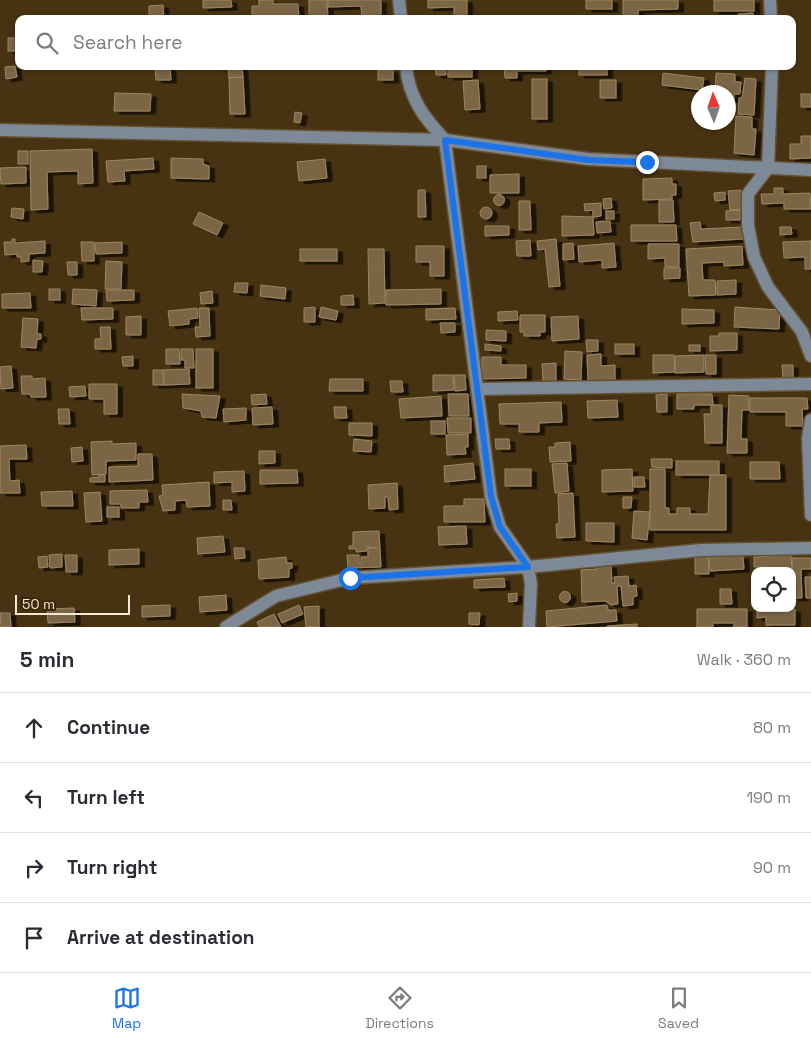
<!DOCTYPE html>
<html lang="en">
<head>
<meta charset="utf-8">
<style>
	body { margin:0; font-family:"Space Grotesk",sans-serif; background:#f2f2f3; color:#2b2b33 }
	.controls { position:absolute; right:15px; bottom:15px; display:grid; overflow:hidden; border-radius:10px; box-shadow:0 1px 4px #0004 }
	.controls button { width:45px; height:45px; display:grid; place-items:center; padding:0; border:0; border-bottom:1px solid #e1e1e2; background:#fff; color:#2b2b33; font:25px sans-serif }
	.compass { position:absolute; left:691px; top:85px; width:45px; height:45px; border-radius:50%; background:#fff; box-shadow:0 1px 4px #0004; rotate:358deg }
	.scale { position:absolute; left:15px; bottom:12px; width:115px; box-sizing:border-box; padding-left:5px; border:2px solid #f4e7d4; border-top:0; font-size:14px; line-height:18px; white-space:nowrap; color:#f4e7d4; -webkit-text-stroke:4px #3c2806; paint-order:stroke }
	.stop { position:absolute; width:15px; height:15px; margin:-11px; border:4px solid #1a73e8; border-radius:50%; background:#fff }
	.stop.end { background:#1a73e8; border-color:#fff; box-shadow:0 1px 5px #0008 }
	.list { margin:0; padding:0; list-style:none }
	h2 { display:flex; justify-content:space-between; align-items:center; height:65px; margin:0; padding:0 20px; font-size:21px }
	h2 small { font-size:16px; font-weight:400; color:#7c7c81 }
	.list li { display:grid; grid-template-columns:32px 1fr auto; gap:15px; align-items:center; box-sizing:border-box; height:70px; padding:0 20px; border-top:1px solid #e1e1e2 }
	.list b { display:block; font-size:19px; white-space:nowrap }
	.list em { font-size:16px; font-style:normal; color:#7c7c81 }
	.icon { flex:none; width:28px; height:28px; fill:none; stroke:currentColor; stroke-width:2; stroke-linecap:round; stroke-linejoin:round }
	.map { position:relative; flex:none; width:811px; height:627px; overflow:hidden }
	.search { position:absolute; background:#fff; box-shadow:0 1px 4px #0004; left:15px; right:15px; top:15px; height:55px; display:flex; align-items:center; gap:12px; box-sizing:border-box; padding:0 18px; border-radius:10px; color:#7c7c81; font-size:19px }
	.sheet { height:345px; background:#fff }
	nav { display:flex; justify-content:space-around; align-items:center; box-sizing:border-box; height:70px; border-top:1px solid #e1e1e2; background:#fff; font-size:14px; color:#7c7c81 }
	nav a { display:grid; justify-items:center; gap:2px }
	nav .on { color:#1a73e8 }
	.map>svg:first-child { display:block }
	.building { fill:#7c6544; stroke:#9e8663; filter:url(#shadow) }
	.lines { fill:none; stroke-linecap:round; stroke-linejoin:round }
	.minor-casing { stroke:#635030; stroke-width:15 }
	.minor { stroke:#7e8997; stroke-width:12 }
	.route { stroke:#1a73e8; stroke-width:6 }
</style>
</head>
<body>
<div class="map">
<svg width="811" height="627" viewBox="0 0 811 627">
	<defs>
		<filter id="shadow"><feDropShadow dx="5.5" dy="3" stdDeviation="0" flood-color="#0009"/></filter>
	</defs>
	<rect width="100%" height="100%" fill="#473311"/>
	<g class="building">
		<polygon points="203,0 231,0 232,7 203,8"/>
		<polygon points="259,0 273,0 273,4 298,4 299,19 252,19 252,6 259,6"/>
		<polygon points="309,0 327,0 328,19 309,19"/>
		<polygon points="328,0 381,0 381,19 362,19 361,6 328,7"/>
		<polygon points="428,0 467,0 467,19 454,19 454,7 428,8"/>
		<rect x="586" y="0" width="26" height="9"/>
		<polygon points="623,0 678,0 678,9 638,10 638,16 623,16"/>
		<rect x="714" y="0" width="40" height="11"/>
		<polygon points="163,5 164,19 149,19 149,6"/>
		<polygon points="753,13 753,19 738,19 738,14"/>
		<rect x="8" y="38" width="11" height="13"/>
		<polygon points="15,66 17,77 6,79 5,67"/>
		<polygon points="155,66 170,66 171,80 156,80"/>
		<polygon points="212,66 242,66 243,77 229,78 228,68"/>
		<polygon points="435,66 445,66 446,75 436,75"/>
		<rect x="448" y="66" width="24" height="11"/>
		<polygon points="504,66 546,66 546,71 517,71 517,78 505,78"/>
		<rect x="579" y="66" width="28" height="9"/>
		<rect x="378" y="70" width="15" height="10"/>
		<polygon points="663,73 704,78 702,90 662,85"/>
		<polygon points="716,73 735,74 735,82 741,82 740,94 734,94 734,100 728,99 728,92 715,92"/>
		<polygon points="243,77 245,114 230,114 229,78"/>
		<polygon points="745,78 756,79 754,115 738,114 739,98 742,98"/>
		<rect x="532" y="79" width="15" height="40"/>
		<polygon points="478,80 480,109 465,110 463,81"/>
		<rect x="600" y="80" width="16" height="18"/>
		<polygon points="115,93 151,94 150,111 114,111"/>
		<rect x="801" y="94" width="10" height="13"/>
		<polygon points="295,112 302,113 300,123 294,122"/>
		<polygon points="736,116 752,117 752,129 756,129 754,155 734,153"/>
		<polygon points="801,136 811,136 811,158 790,159 790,144 801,144"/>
		<polygon points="92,149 93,183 78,184 78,171 47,172 48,209 31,210 30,151"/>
		<rect x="18" y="151" width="10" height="13"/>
		<polygon points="153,158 154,169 124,171 125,181 108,182 106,161"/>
		<polygon points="171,158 203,159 203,164 209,166 209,179 171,178"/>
		<polygon points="325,159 327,178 299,181 297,162"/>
		<rect x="477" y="166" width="9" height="12"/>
		<polygon points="26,167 26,183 1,184 0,168"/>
		<polygon points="519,174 519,193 490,193 490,175"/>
		<polygon points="672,178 672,184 676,184 676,195 672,195 672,199 643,200 643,179"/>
		<polygon points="774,188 783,188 783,194 810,193 811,209 784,209 784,203 762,204 761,194 774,194"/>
		<polygon points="418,190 425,190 426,217 418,217"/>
		<polygon points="741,190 742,209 730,210 728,191"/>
		<polygon points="725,192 725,200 715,201 714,193"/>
		<circle cx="499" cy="200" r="5.5"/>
		<polygon points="611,198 612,208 604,209 603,199"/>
		<polygon points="659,200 673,200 674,222 659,222"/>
		<polygon points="519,201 530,201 531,230 519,230"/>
		<polygon points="601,203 601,216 593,217 593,210 585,211 584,204"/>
		<circle cx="486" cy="213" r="6"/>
		<polygon points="12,208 24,209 23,219 11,217"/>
		<polygon points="740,210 740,220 726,220 726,211"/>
		<rect x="606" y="211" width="8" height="8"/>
		<polygon points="199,212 223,223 217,235 193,224"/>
		<polygon points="562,216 593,217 594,235 562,236"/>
		<polygon points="610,221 611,232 597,233 596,222"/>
		<polygon points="700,222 701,229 742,227 743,239 693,242 690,223"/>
		<polygon points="631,225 676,225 677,241 631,241"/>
		<polygon points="485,226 509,226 509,235 485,236"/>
		<polygon points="780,227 791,227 792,234 780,235"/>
		<polygon points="12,239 15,239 15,243 45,241 45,253 29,254 29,261 21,262 21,257 17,257 17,254 5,255 4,242 12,242"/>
		<polygon points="556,239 560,286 549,287 545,249 538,250 537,241"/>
		<polygon points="530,240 531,256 517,256 516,241"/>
		<polygon points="811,241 811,269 805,269 805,257 784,258 783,242"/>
		<polygon points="81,242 94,242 94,261 82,261"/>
		<polygon points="122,242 122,253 96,254 95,243"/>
		<polygon points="573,243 574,259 563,260 563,244"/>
		<polygon points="614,243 616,267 602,268 602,260 579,262 578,246"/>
		<polygon points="648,244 679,244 679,267 665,267 665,258 648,259"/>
		<polygon points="416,246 444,246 444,276 430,276 430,262 416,262"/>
		<polygon points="742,246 743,265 724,266 724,262 702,263 703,280 715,280 716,295 689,296 686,249"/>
		<rect x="300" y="249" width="37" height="12"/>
		<polygon points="368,249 384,249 385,303 369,304"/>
		<polygon points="33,260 43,261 42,272 33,272"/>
		<polygon points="106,261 122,262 121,289 105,289"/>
		<polygon points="67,262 77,262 77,275 68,275"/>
		<polygon points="664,268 680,268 680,278 664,279"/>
		<polygon points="736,280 736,294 717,295 717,281"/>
		<polygon points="235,283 248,283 247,293 234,292"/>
		<polygon points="261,285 286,288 285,299 260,296"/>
		<rect x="49" y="289" width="11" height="11"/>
		<polygon points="73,289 97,290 96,306 72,304"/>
		<polygon points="441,289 441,304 386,305 386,290"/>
		<polygon points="106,290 134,290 134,300 107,301"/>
		<polygon points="212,291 213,303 201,304 200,293"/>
		<polygon points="30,293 31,308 2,308 2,294"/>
		<polygon points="353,295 354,305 341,305 341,296"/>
		<polygon points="315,307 315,322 304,322 304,308"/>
		<polygon points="321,307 338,311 336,320 319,317"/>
		<polygon points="735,307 780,310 779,329 734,327"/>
		<polygon points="81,308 113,308 113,319 82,320"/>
		<polygon points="197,308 198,318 189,319 189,324 170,326 168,311"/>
		<polygon points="199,308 209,308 210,336 196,337 195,327 200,327"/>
		<polygon points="455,308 456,319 426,320 426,309"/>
		<polygon points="682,309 714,310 714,323 682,324"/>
		<polygon points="517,311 518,320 498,321 498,312"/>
		<polygon points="520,315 545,315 545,332 540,332 540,336 524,336 524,332 520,332"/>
		<polygon points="141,316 141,335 126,335 126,317"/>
		<polygon points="578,316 579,339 552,341 551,317"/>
		<polygon points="23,318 38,319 37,334 41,334 41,339 37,339 36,348 21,347"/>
		<polygon points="440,323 455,323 455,332 441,333"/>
		<polygon points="100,327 110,327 111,349 95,349 95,339 101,339"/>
		<polygon points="486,330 506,331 506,341 486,340"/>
		<polygon points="719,333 737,333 737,350 710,351 710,336 719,336"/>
		<polygon points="586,340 598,340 598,351 587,352"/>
		<polygon points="485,344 501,346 501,351 485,350"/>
		<rect x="615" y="344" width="19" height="10"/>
		<rect x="689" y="345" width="11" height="6"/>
		<polygon points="166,349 179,349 180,364 166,364"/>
		<polygon points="181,349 193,349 194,368 185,368 185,360 181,360"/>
		<rect x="196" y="349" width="17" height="39"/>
		<polygon points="565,351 582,352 581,380 564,379"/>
		<polygon points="601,354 601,366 615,365 615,381 588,382 587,355"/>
		<polygon points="653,355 674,355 675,372 653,373"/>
		<polygon points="704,355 704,372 675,373 675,356"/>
		<polygon points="705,355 716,355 716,374 706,374"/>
		<polygon points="133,356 133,366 123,366 122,357"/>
		<polygon points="482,357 501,357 501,365 526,365 526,378 482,379"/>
		<polygon points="556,363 556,382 543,382 542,364"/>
		<polygon points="782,365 793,365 793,378 783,379"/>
		<polygon points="11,366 13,388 1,389 0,367"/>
		<polygon points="189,369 190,384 164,385 163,370"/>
		<polygon points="153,370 163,370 164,385 153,385"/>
		<polygon points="433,375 453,375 454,390 433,391"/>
		<polygon points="454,375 465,375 466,390 455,391"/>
		<polygon points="21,376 32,376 32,379 45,378 46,397 31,397 30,394 22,394"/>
		<polygon points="330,379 363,379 363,391 329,391"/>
		<polygon points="390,381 402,381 403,392 391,392"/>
		<polygon points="89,384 117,384 117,414 104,414 104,399 89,399"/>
		<polygon points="85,386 86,396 70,397 69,387"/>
		<polygon points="182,394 220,396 216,418 202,417 201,411 183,408"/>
		<polygon points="266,394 267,404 252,405 251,395"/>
		<polygon points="448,394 468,394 469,416 449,416"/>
		<polygon points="667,394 667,412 657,412 656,395"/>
		<polygon points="677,394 712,394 713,405 694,405 694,409 677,409"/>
		<polygon points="729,395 749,396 749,410 742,410 741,439 747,439 747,453 727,453"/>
		<polygon points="441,396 442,416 401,418 399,399"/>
		<polygon points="750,398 807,398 808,409 802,409 803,426 786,426 786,412 750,412"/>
		<polygon points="617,400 618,417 588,418 587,401"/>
		<polygon points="561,402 562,422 539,423 539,432 519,432 519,424 500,424 499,404"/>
		<polygon points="711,405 722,405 722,443 705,443 704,414 711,414"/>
		<polygon points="272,407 273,424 253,425 252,408"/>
		<polygon points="334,407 346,407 347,418 335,418"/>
		<polygon points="246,408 246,420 224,422 223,409"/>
		<polygon points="58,409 69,409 70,424 59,424"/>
		<polygon points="447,418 471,418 471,433 448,433"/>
		<rect x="431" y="421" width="14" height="13"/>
		<polygon points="349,423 372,423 372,436 349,435"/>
		<polygon points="468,434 468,447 465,447 466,454 447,455 446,435"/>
		<polygon points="354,439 372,441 371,452 353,451"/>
		<polygon points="495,439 509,439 510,449 496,449"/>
		<polygon points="112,441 112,444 136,443 136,460 106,461 106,474 92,475 91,442"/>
		<polygon points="570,442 571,461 550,462 549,447 555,447 555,443"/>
		<polygon points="26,445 27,459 9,459 10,481 19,480 20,493 0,493 0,446"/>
		<polygon points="82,447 83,461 72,462 71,448"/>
		<polygon points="259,451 275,451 275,463 259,464"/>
		<polygon points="138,454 152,454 153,480 109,482 109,467 138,466"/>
		<polygon points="651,459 672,459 672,468 652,467"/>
		<rect x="676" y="461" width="43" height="14"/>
		<polygon points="750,462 779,462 780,479 750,479"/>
		<polygon points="473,463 475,479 445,482 444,466"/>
		<polygon points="567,463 569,491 555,493 552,464"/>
		<rect x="505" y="469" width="26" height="17"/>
		<polygon points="632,469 633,491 602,492 602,470"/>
		<polygon points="650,469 665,469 665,508 669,508 669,514 677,514 677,508 690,508 690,514 708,514 710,475 726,475 726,530 650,530"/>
		<polygon points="260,470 297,470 298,483 260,484"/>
		<polygon points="244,471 245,491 232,492 232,482 214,483 214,472"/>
		<polygon points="99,475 105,475 105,482 90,482 90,478 99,477"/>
		<polygon points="634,477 644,477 645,487 634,487"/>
		<polygon points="209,482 210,506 187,507 186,500 175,501 175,510 163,511 159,496 163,495 162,485"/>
		<polygon points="397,483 398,509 389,510 388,497 385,497 385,508 369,509 368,485"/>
		<polygon points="147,490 148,502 139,502 139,508 121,508 121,504 110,504 110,491"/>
		<polygon points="72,491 73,506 42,506 41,492"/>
		<polygon points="100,492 102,521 86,522 84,493"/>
		<polygon points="573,493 575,537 557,538 556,524 559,524 558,494"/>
		<polygon points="623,497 632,497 631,508 623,508"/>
		<polygon points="464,499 484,499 485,522 444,522 444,506 464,506"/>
		<polygon points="223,500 231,500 232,510 223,510"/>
		<rect x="107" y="507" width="12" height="10"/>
		<polygon points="634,511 650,512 647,540 632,538"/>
		<polygon points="586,523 614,523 614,542 586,541"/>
		<polygon points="466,526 467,544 439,545 438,527"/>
		<polygon points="379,531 381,567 348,568 347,555 359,555 359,564 361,564 361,557 368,557 368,548 377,548 367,547 367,551 356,552 356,549 349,549 349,546 353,546 353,532"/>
		<polygon points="223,536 225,552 198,554 197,538"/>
		<polygon points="234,548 244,548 245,558 235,559"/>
		<polygon points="139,549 139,564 109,565 109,550"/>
		<polygon points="62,554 62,567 50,568 49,555"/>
		<polygon points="701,554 706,554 706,557 708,557 709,574 695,574 695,557 701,557"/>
		<polygon points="65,555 77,555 77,572 66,572"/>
		<polygon points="791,555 792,571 764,571 764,567 754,567 754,557"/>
		<polygon points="47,556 48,567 39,568 38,557"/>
		<polygon points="743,556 744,569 710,571 709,557"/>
		<polygon points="286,557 287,563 292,563 292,568 289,569 289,577 259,579 258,560"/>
		<polygon points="792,558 811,558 811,569 801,569 802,598 793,598"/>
		<polygon points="597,565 611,565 612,583 615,583 614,577 628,576 629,586 636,585 637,596 633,597 633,605 623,606 621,586 617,586 618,604 611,605 605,601 582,602 581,570 597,569"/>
		<polygon points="805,577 811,577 811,598 806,598"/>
		<polygon points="504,578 505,587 474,588 474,580"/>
		<polygon points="720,589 731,589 732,604 720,604"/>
		<circle cx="565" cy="597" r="5.5"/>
		<polygon points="517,593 517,601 509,602 508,594"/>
		<polygon points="226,595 227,610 200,612 199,597"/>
		<polygon points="170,605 170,616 142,617 142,606"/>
		<polygon points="299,605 303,614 282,623 278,614"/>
		<polygon points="607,605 608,610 616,610 617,621 547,627 546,611"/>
		<polygon points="319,606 319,627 306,627 304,607"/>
		<polygon points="74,608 75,622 48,623 47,609"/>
		<polygon points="697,609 747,609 747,627 734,627 734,623 713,623 713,627 697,627"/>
		<polygon points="757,609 795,609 795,625 766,625 766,617 757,618"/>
		<polygon points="0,613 10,613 11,627 1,627"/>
		<polygon points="469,613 480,613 479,625 469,624"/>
		<polygon points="274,614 281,627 259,627 257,622"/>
		<polygon points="637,624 637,627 607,627 607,626"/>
	</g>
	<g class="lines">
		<g class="minor-casing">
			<g id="minor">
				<polyline points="399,0 401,19"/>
				<polyline points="770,0 771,19"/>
				<path d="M 406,66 C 409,98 424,118 445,140 L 491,497 L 500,527 L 528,567 L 531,584 L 529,627"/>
				<polyline points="772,66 768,168 748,194 748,226 754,257 768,287 802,332 811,356"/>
				<polyline points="0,130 445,140 588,159 811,170"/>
				<polyline points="478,389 811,384"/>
				<polyline points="811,420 808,438 811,515"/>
				<polyline points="226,627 276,596 350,578 528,567 701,550 811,548"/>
			</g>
		</g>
		<use href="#minor" class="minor"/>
	</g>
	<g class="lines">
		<polyline class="route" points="350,578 528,567 500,527 491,496 445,140 588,160 647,162"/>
	</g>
</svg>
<div class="controls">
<button><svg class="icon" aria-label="locate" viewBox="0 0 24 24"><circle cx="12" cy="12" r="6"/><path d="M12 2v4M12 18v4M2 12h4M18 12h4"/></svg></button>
</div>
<svg class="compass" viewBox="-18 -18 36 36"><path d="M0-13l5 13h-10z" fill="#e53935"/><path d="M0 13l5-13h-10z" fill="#7c7c81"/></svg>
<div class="scale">50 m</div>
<div class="stop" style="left:350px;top:578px"></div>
<div class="stop end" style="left:647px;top:162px"></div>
<div class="search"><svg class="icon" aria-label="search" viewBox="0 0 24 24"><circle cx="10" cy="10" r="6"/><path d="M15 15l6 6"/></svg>Search here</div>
</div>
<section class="sheet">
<h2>5 min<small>Walk · 360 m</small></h2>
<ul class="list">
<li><svg class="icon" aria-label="ahead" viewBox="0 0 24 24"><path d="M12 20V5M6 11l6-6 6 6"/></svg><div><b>Continue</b></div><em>80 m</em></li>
<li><svg class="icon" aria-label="left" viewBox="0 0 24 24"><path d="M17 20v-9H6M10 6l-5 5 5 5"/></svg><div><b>Turn left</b></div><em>190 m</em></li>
<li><svg class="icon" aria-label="right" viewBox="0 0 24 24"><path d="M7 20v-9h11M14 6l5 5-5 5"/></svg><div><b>Turn right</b></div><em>90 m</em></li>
<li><svg class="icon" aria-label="arrive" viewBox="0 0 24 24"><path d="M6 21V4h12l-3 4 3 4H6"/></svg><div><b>Arrive at destination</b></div></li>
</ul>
</section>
<nav>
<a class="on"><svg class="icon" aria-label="map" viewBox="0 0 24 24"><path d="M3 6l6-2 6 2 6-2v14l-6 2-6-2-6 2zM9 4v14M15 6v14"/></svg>Map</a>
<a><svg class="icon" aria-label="directions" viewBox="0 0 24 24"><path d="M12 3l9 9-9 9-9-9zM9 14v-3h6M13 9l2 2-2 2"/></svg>Directions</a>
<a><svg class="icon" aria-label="saved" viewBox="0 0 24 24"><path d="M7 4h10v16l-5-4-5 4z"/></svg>Saved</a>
</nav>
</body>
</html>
